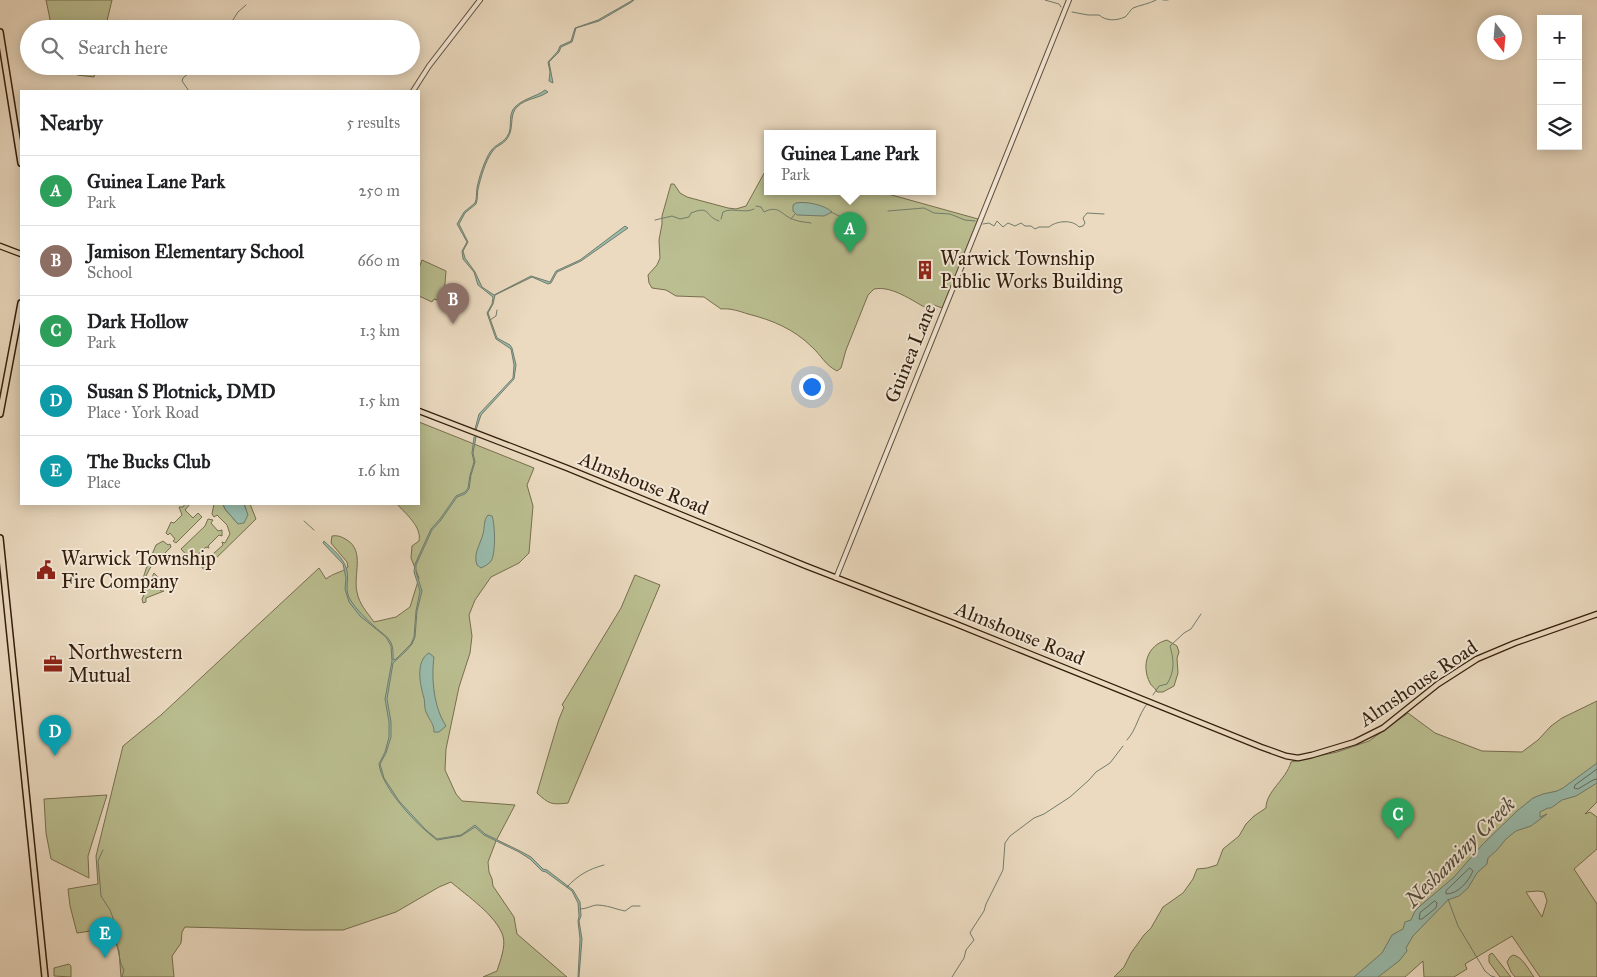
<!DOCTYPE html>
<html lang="en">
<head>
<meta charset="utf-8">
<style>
	body { margin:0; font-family:"IM FELL Great Primer",serif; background:#f6f6f6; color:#202124 }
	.controls { position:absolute; right:15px; top:15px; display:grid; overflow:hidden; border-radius:0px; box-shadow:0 2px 12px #0003 }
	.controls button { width:45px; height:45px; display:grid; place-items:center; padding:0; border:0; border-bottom:1px solid #e0e0e0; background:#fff; color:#202124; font:25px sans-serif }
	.compass { position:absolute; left:1477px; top:15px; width:45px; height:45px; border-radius:50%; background:#fff; box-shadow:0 2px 12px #0003; rotate:164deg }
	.you { position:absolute; left:811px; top:386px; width:18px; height:18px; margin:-12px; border:4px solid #fff; border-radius:50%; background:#1a73e8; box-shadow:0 0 0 8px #1a73e833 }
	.badge { display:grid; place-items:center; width:32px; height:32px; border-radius:50%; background:#ea580c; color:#fff; font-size:16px; font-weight:700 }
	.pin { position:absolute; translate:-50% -41px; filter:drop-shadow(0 1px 2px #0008) }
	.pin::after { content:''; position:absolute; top:26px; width:18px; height:15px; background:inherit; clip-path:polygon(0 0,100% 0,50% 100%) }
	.popup { position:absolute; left:764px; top:130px; width:172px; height:65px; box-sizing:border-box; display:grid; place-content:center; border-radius:0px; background:#fff; filter:drop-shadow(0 1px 4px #0005); font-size:16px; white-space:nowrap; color:#757577 }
	.popup b { font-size:19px; color:#202124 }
	.popup::after { content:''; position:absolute; left:50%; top:100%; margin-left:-10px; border:10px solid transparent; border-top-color:#fff }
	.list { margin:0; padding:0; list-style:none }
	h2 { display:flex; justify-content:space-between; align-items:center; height:65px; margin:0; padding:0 20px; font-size:21px }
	h2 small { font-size:16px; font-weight:400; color:#757577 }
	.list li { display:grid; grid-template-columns:32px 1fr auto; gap:15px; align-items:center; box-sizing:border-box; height:70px; padding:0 20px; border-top:1px solid #e0e0e0 }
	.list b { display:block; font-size:19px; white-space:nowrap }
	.list p { margin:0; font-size:16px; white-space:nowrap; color:#757577 }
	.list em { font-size:16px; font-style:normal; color:#757577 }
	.icon { flex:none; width:28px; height:28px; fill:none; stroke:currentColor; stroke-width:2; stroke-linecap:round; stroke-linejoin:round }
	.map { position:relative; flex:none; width:1597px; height:977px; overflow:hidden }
	.search { position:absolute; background:#fff; box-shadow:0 2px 12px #0003; left:20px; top:20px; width:400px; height:55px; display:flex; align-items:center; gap:12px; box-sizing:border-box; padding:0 18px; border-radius:28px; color:#757577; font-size:19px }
	.panel { position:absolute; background:#fff; box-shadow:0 2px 12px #0003; left:20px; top:90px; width:400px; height:415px; border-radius:0px }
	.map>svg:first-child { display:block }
	.green { fill:#babe90; stroke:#776e4e; fill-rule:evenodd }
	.water { fill:#99bbac; stroke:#717c6c }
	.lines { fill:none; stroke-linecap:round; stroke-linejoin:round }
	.shore { stroke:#666c5c; stroke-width:1 }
	.stream { stroke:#717c6c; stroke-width:1 }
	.minor-casing { stroke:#624d39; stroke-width:6 }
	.major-casing { stroke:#341e0c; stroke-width:7 }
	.highway-casing { stroke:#341e0c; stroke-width:8 }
	.minor { stroke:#f2e7d6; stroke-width:4 }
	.major { stroke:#ebdac0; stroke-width:4.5 }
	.highway { stroke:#ebdac0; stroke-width:5 }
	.labels { text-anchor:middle; stroke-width:4; stroke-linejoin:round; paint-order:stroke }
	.poi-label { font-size:20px; fill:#341e0c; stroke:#f2e7d6; text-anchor:start }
	.street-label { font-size:20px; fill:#341e0c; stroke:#f2e7d6 }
	.water-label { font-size:21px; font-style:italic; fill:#524d3c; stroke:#f2e7d6 }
</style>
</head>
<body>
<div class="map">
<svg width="1597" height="977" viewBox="0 0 1597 977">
	<rect width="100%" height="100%" fill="#ebdac0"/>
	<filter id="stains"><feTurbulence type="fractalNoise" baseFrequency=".004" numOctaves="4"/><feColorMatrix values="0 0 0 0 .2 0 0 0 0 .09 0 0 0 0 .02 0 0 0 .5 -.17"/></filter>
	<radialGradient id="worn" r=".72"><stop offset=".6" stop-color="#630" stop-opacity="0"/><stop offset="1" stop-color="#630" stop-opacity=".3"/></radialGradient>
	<g class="green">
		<polygon points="46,0 112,0 105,29 52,29"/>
		<polygon points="72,66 97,66 94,77 77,75"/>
		<path d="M 767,168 L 768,192 L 881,192 L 978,219 L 942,308 L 934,305 L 937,310 L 934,312 C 916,304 894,285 874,289 L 868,295 L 846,350 L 841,368 L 837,371 C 825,365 821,355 812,347 C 794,329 772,320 748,314 C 739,311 730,308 721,309 L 704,297 L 676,296 L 666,290 L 652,288 L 649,283 L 648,275 L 657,265 L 660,258 L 659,240 L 662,224 L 662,216 L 671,184 L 674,184 L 680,193 L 687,197 L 728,208 L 736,209 L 746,206 Z"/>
		<polygon points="422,260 446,271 444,295 442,294 440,301 434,299 432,302 419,296 419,268"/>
		<path d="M 419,422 L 534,468 L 527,485 L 533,506 L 529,553 L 519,563 L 491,577 L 475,600 L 469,615 L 472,636 L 470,653 L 459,687 L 446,749 L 445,770 L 456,794 L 462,801 L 515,805 L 496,841 L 488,862 L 489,872 L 492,879 L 493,886 L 514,917 L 517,934 L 567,977 L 483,977 L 497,971 C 500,961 506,947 503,936 C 496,915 467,896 451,882 L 439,887 L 396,912 L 343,930 L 302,930 L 185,927 L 182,932 L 181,943 L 172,956 L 174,977 L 121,977 L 119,951 L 114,938 L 98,930 L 77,933 L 70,906 L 68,889 L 98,884 L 96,856 L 123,746 L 161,715 L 319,568 L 326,579 C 333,573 341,573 348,567 L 347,562 L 331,543 L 332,536 C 338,535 342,537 347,540 C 365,551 353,575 357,592 C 359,604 367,612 374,622 L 396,617 L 410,607 L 419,578 L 411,558 L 412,546 L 419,541 C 422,527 406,514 397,504 L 419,504 Z"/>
		<polygon points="185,504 190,504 185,510 193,518 198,513 202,517 176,543 173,541 175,539 170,533 168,535 166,533 171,522 174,523 182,515 179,507 183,507"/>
		<polygon points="214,504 223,504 225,509 238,524 246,509 244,504 250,504 256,519 204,570 199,563 202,564 223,545 222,542 225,543 230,534 227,525 217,515 214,517 212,514"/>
		<polygon points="208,519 213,520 211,523 218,531 222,530 222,536 219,535 208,546 209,548 206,547 195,557 197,560 191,560 181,549 205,526"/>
		<polygon points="163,541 168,545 170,544 171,547 150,568 140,588 146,569 156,545"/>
		<polygon points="154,573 158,577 153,582 161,591 164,591 146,598 146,602 143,603 142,599"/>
		<path d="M 635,575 L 660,585 L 568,803 C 551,805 549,804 537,793 L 559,719 L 564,707 L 562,705 L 621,608 Z"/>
		<path d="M 1167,640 L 1177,646 L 1179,652 L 1177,658 L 1178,673 L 1174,686 L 1163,692 L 1157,692 C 1155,687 1151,686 1150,683 C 1141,666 1147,645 1167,640 Z"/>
		<path d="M 1597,701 L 1597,802 L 1585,814 L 1590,812 L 1597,817 L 1597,849 L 1574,869 L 1597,904 L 1597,977 L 1540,977 L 1512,936 L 1465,964 L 1467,969 L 1454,977 L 1424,977 L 1423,961 L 1405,977 L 1114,977 L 1124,967 L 1131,953 L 1144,935 L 1151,928 L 1163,907 L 1183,893 L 1193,879 L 1197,869 L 1207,868 L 1217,865 L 1223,849 L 1239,836 L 1246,824 L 1254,816 L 1266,808 C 1266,791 1286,780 1291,762 L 1337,752 L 1369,741 L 1408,713 L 1435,733 L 1482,751 L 1522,752 L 1538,740 L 1551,726 L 1562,718 ZM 1538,891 L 1544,892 L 1547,901 L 1542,917 L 1526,892 Z"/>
		<polygon points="107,795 88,856 89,878 51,859 46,833 44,799"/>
		<polygon points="1492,953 1493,954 1511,977 1500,977 1489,962 1489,955"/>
		<path d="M 1513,955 C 1523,957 1528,969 1534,977 L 1515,977 L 1511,972 L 1507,962 L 1510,957 Z"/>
		<polygon points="69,964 71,966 71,977 54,976 54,968"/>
	</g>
	<g class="water">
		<polygon points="633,0 634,0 630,3 599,21 576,28 572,42 561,47 559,52 549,62 553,83 549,81 550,72 548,62 558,51 560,46 571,41 575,28 598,20"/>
		<path d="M 545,90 L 548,92 C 538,99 526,98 517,107 C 510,114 513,125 510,133 C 505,146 498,143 492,152 C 485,162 481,177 478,189 C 477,194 478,199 476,204 L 465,213 L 459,224 L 468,242 L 463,251 L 465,258 L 475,272 L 482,287 L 494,295 L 531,276 L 550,282 L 556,271 L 580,260 L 625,226 L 628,228 L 581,261 L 557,272 L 551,283 L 548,284 L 532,277 L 495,295 L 493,304 L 488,313 L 497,338 L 510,345 L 512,348 L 516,365 L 514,379 L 481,415 L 476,430 L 475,429 L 479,414 L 513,378 L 514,365 L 511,349 L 496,339 L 487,313 L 492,304 L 493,297 L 478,285 L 474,272 L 463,259 L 462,251 L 467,242 L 457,224 L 464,212 L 475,203 C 477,198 476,194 477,188 C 479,177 484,162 490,152 C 496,143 504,144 509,133 C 512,124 508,114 515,107 C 524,98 536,97 545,90 Z"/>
		<path d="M 796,203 C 806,201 825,205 832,212 L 824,216 L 797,215 L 793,211 L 793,205 Z"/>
		<path d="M 474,437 L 476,437 L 473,453 L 475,462 L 471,475 L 469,489 L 465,494 L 457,497 L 441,520 L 432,530 L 416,565 L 416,572 L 422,591 L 417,611 L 415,637 L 412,644 L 406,651 L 393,663 L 387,699 L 391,722 L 391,737 L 386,753 L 380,764 L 384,778 L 399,801 L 426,830 L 437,839 L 461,835 L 475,825 L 485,834 L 520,851 L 531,857 L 543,869 L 547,870 L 573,890 L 580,902 L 581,916 L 579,921 L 582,939 L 579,977 L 578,977 L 580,939 L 578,921 L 579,916 L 578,903 L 572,891 L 546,872 L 542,871 L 530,859 L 519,852 L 484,835 L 475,827 L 461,836 L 437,840 C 417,825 382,789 379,764 L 385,752 L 389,737 L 389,722 L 385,699 L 392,661 L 391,646 L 386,637 L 360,616 L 349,602 L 345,589 L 346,578 L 343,564 L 323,543 L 324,541 C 333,550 344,557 347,571 C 349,581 344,591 351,601 C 357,610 365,618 374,626 C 388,639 394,638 393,660 L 396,659 L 411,644 L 414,637 L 416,611 L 420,591 L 414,572 L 415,564 L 431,529 L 440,519 L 456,496 L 465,492 L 468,488 L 470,475 L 474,462 L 472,453 Z"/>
		<polygon points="223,504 244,504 248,515 244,523 238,524 225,509"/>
		<path d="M 488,515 L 492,516 C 495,523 496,554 491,561 C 489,564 485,566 481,568 L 477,565 C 473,554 480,545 483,534 C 485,528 483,521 488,515 Z"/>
		<path d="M 429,653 L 434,657 C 431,679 434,708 446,726 L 439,732 L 434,732 C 434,724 430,721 427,714 C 424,709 425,703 424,698 C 420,685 415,661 429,653 Z"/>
		<polygon points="1597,763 1597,783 1576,796 1562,800 1551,808 1548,808 1540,812 1540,817 1547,814 1531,826 1516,831 1506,839 1497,850 1488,858 1487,864 1477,873 1468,888 1459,896 1448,900 1413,936 1406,948 1407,951 1399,961 1378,977 1354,977 1382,953 1392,935 1403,929 1405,922 1411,920 1415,911 1420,906 1454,877 1482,845 1517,811 1533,798 1543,794 1557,791 1563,788"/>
	</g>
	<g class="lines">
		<g class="shore">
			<polyline points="1597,769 1575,785 1574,788 1578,789 1593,780 1597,779"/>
			<path d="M 1470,868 L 1473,871 C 1468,882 1458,894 1446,894 L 1446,891 Z"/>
			<polygon points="1435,901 1437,903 1436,908 1422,919 1419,919 1420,913"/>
		</g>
		<g class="stream">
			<polyline points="1045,0 1059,4 1061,7"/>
			<polyline points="1163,0 1168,0"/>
			<path d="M 1072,12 L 1088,15 L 1099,15 C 1106,21 1116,21 1125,17 C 1128,15 1130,10 1133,8 C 1140,5 1149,4 1156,0"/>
			<polyline points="227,29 238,12 246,5"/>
			<polyline points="189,91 182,81 183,78 197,66"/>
			<path d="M 756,206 L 761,207 L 764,212 C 780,204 781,216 795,220 C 800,222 806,222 811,223"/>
			<polyline points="888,211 924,208 934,213 950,214 965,220 975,221"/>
			<polyline points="831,212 847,220 855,221"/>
			<path d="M 721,219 L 723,212 C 732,207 745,214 754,209"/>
			<polyline points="791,219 795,214"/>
			<path d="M 655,220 L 672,216 L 680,219 L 689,217 L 691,213 C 711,205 704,216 719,221"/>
			<path d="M 983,224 L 989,223 L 994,226 L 997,221 L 1003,227 L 1008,223 L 1015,226 L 1021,223 L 1025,226 L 1031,226 L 1035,229 L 1039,227 L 1049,227 C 1056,221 1072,219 1079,227 L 1083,226 L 1085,223 L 1083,218 L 1087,213 L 1104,214"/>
			<polyline points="490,320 496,316 497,310"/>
			<polyline points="304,521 314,530"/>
			<path d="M 1153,695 L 1159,686 L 1167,684 C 1175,671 1174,660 1170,646 L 1184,633 L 1191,629 L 1201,614"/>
			<path d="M 1127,740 C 1137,729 1138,715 1147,704"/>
			<polyline points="103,850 98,861 101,896 110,910 113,918 113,926 121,964 124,970 122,977"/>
			<path d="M 567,887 C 578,875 589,869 604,865"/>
			<polyline points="1448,899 1458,926 1485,971 1491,976 1495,977"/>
			<path d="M 580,909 C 586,909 591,906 596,905 C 607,905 615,909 625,911 L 632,906 L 640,906"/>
			<polyline points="952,977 964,958 966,950 974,940 970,933 971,931 984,911 986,904 1003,870 1005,843 1010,836 1034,818 1044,814 1070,797 1089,780 1096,772 1110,763 1123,746"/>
		</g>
		<g class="minor-casing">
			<g id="minor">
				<polyline points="413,91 429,66 480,0"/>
				<polyline points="836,578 1069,0"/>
			</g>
		</g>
		<g class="major-casing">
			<g id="major">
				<polyline points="0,246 21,254"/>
				<polyline points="419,411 567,468 806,566 956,624 1261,747 1286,756 1298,758 1312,755 1355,742 1383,728 1438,684 1477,659 1515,643 1597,614"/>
			</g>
		</g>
		<g class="highway-casing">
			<g id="highway">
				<polyline points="0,32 21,163"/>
				<polyline points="0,414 21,303"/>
				<polyline points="0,538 45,977"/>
			</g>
		</g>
		<use href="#minor" class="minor"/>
		<use href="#major" class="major"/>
		<use href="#highway" class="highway"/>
	</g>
	<defs>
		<g id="building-bare" transform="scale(1.5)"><path d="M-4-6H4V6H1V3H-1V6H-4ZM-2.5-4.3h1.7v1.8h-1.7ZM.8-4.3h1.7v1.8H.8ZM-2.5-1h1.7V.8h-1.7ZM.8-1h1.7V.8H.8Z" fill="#8f2418" stroke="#f2e7d6" stroke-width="2.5" paint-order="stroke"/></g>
		<g id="civic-bare" transform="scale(1.5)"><path d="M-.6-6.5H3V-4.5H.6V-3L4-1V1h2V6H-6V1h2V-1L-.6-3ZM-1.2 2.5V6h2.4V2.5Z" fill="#8f2418" stroke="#f2e7d6" stroke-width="2.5" paint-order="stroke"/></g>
		<g id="office-bare" transform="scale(1.5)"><path d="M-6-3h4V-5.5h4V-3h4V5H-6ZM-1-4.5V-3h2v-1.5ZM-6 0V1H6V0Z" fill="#8f2418" stroke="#f2e7d6" stroke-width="2.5" paint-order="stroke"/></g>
	</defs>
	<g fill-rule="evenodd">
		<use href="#building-bare" x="925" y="270"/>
		<use href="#civic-bare" x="46" y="570"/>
		<use href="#office-bare" x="53" y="664"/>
	</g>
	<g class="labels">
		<g class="poi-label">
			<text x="940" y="265">Warwick Township<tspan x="940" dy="23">Public Works Building</tspan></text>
			<text x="61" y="565">Warwick Township<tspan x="61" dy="23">Fire Company</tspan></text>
			<text x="68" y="659">Northwestern<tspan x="68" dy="23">Mutual</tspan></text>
		</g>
		<g class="street-label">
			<text transform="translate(910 353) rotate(-68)" y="7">Guinea Lane</text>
			<text transform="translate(644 483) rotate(22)" y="7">Almshouse Road</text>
			<text transform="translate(1020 633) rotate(22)" y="7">Almshouse Road</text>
			<text transform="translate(1418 683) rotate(-34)" y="7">Almshouse Road</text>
		</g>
		<g class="water-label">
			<text transform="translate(1460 852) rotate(-45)" y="7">Neshaminy Creek</text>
		</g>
	</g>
	<rect width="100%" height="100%" filter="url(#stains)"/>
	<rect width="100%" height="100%" fill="url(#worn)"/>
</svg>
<div class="controls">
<button>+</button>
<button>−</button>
<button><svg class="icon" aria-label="layers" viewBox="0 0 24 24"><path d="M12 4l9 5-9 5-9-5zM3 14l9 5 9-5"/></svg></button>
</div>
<svg class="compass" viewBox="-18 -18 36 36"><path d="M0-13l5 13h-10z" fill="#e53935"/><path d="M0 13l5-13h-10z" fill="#757577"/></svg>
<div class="you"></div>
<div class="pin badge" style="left:850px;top:253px;background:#2e9e5b">A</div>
<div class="popup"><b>Guinea Lane Park</b>Park</div>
<div class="pin badge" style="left:453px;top:324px;background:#8d6e63">B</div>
<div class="pin badge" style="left:1398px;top:839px;background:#2e9e5b">C</div>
<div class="pin badge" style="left:55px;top:756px;background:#0f9aa8">D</div>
<div class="pin badge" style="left:105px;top:958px;background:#0f9aa8">E</div>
<div class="search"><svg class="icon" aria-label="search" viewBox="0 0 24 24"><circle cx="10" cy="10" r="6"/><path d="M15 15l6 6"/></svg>Search here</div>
<section class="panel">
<h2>Nearby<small>5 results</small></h2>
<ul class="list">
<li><span class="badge" style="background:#2e9e5b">A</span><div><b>Guinea Lane Park</b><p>Park</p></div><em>250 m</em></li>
<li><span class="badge" style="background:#8d6e63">B</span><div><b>Jamison Elementary School</b><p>School</p></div><em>660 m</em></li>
<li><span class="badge" style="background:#2e9e5b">C</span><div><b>Dark Hollow</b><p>Park</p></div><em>1.3 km</em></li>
<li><span class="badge" style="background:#0f9aa8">D</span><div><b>Susan S Plotnick, DMD</b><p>Place · York Road</p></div><em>1.5 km</em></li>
<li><span class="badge" style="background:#0f9aa8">E</span><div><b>The Bucks Club</b><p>Place</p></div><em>1.6 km</em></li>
</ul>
</section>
</div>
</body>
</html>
